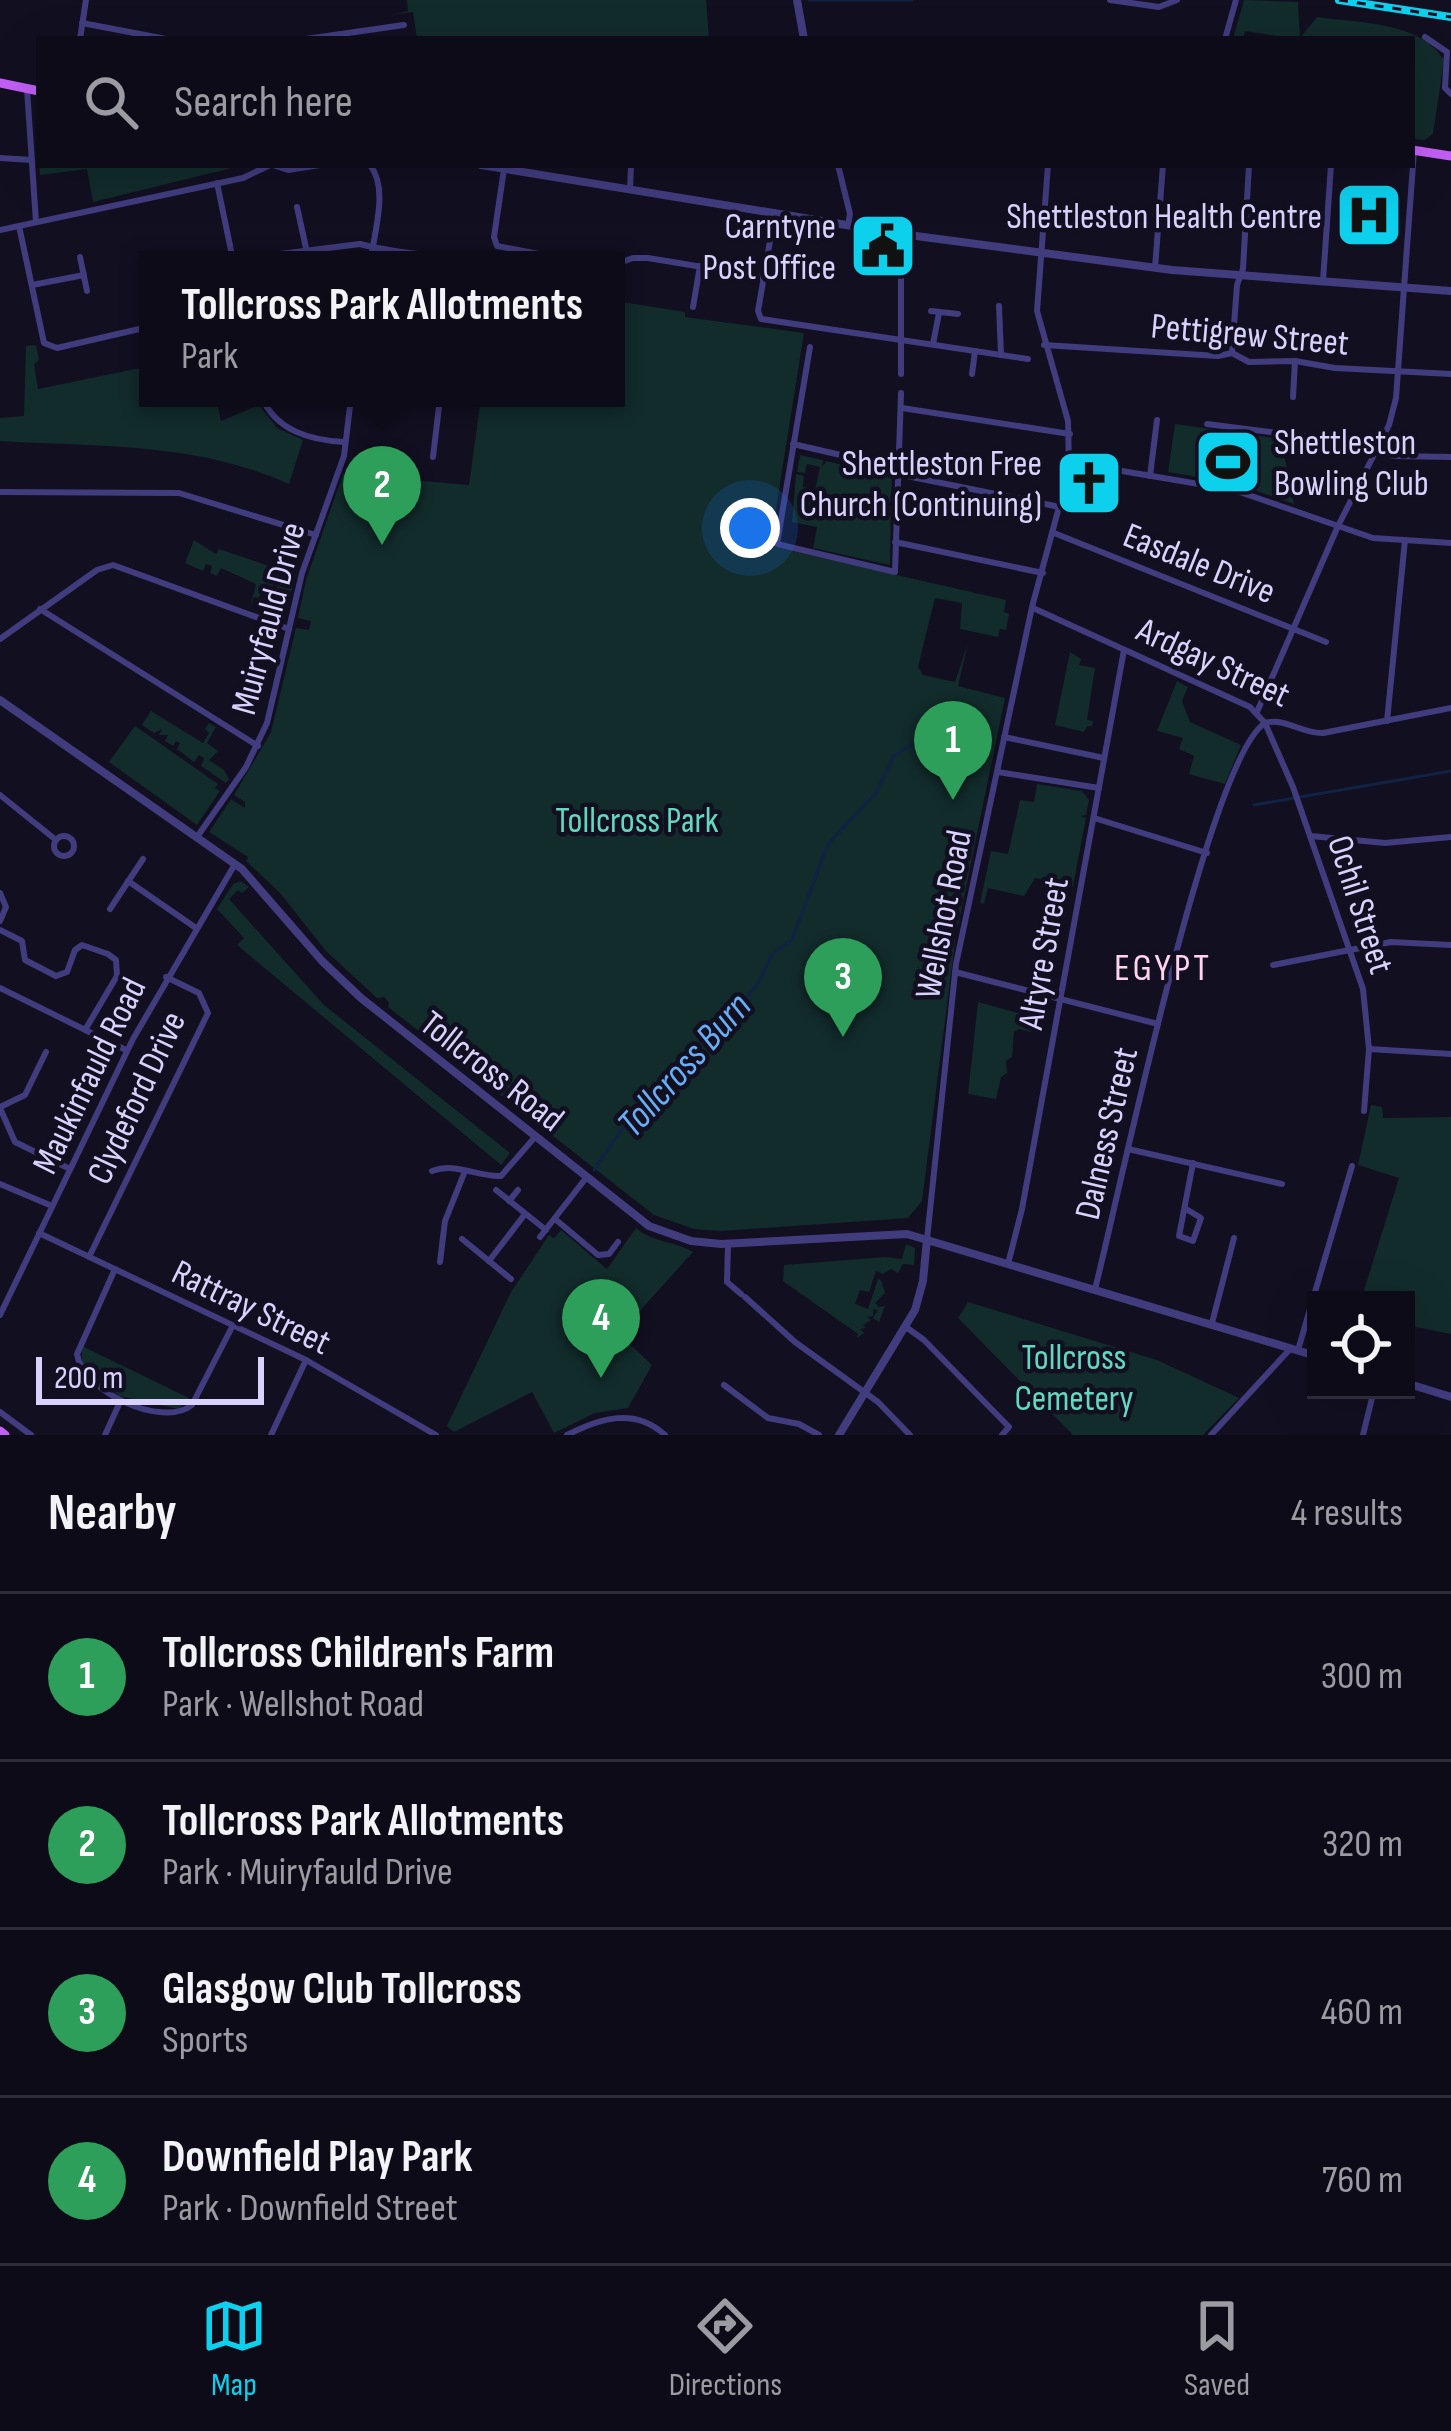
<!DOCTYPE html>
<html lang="en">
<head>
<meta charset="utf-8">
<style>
	body { margin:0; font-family:"Sofia Sans Condensed",sans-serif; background:#171422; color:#f1f3f6 }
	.controls { position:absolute; right:36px; bottom:36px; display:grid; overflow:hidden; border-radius:0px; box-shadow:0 12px 48px #0002 }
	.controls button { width:108px; height:108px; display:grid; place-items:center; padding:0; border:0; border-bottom:3px solid #2e2b38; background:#0e0b19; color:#f1f3f6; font:60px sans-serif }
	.scale { position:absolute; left:36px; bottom:30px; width:228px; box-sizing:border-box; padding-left:12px; border:6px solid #d8d2fc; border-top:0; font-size:33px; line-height:42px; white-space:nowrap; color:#d8d2fc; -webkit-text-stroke:9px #120f21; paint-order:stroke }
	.you { position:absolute; left:750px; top:528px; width:42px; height:42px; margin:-30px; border:9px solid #fff; border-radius:50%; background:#1a73e8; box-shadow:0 0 0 18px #1a73e833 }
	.badge { display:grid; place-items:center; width:78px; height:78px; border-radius:50%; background:#0dd0ed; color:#fff; font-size:39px; font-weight:700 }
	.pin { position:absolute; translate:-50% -99px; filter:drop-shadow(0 3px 6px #0008) }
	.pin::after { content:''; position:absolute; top:63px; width:42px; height:36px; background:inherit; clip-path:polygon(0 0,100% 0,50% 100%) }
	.popup { position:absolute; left:139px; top:251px; width:486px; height:156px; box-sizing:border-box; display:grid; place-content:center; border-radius:0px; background:#0e0b19; filter:drop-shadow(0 3px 9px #0005); font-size:39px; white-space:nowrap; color:#9b9ba2 }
	.popup b { font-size:45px; color:#f1f3f6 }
	.popup::after { content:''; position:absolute; left:50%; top:100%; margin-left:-24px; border:24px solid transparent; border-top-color:#0e0b19 }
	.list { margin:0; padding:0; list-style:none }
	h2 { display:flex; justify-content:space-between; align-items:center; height:156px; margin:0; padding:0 48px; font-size:51px }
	h2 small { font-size:39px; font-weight:400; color:#9b9ba2 }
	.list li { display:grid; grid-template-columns:78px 1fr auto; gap:36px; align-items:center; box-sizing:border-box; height:168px; padding:0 48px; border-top:3px solid #2e2b38 }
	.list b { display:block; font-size:45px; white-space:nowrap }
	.list p { margin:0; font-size:39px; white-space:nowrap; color:#9b9ba2 }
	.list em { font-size:39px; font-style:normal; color:#9b9ba2 }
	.icon { flex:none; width:66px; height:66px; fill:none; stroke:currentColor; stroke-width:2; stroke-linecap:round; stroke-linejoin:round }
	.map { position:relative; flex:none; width:1451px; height:1435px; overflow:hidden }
	.search { position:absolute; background:#0e0b19; box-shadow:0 12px 48px #0002; left:36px; right:36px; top:36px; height:132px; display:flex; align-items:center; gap:30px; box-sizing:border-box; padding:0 42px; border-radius:0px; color:#9b9ba2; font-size:45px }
	.sheet { height:828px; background:#0e0b19 }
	nav { display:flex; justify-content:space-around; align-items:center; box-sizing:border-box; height:168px; border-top:3px solid #2e2b38; background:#0e0b19; font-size:33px; color:#9b9ba2 }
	nav a { display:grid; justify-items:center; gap:6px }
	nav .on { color:#0dd0ed }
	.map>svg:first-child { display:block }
	.green { fill:#122b2b }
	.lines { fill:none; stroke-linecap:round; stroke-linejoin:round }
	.stream { stroke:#102344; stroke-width:3 }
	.minor { stroke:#413c7e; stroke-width:6 }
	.tertiary { stroke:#413c7e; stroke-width:8 }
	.primary { stroke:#c25ff6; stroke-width:9 }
	.rail-casing { stroke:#0dd0ed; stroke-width:8 }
	.rail { stroke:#120f21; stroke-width:3; stroke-dasharray:9; stroke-linecap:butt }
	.labels { text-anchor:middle; stroke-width:9; stroke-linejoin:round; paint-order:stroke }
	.poi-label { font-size:36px; fill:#d8d2fc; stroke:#120f21; text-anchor:end }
	.street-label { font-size:36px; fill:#d8d2fc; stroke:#120f21 }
	.park-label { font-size:36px; fill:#62d8be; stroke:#120f21 }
	.neighbourhood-label { font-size:39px; letter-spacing:3px; fill:#fdd4ed; stroke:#120f21 }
	.water-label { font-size:39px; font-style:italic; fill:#66aff6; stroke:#120f21 }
</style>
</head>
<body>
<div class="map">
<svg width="1451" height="1435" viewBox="0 0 1451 1435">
	<rect width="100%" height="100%" fill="#120f21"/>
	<g class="green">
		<polygon points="407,0 706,0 709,39 417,39 413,12 391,15 408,11"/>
		<path d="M 1244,0 L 1298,2 L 1300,38 L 1317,17 C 1357,23 1420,21 1444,60 L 1433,134 L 1425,140 L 1412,139 L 1412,39 L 1295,39 L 1245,31 L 1243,39 L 1233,39 Z"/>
		<polygon points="39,165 244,165 93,202 87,169 40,175"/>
		<polygon points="616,301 685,312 685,317 804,333 770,546 1006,600 1004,612 1009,614 1006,630 1000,629 998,637 960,629 962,603 935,598 918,667 923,675 955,682 968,643 958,686 1005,698 958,926 953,930 955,942 922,1201 908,1218 721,1231 694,1229 654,1215 388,1007 389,1002 384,997 377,998 326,951 280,893 246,861 248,857 209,832 231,799 245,808 245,802 234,795 271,732 296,628 309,630 311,621 298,618 306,580 343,474 469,485 481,398 616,398"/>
		<path d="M 148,331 L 148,398 L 216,398 L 221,421 L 259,405 L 277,428 L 303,440 L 289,484 C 195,442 100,447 0,441 L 0,418 L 24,416 L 26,346 L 36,345 L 39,360 L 34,364 L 38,389 L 145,367 L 139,333 Z"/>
		<polygon points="1175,424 1281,439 1294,504 1235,483 1168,472"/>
		<polygon points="800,455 823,460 822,467 826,461 892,476 891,502 882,504 891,505 890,565 813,548 817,527 792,522 796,474 804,476 803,487 815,490 820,467 807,464 805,473 797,472"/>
		<polygon points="194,540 216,554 219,549 296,575 283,620 282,596 274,592 277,586 273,585 272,592 264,589 258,598 254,597 250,608 256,584 221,568 217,576 210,573 212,566 206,564 203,571 185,563"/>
		<polygon points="1070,652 1081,659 1079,665 1095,668 1087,720 1093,721 1092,726 1087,726 1084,732 1055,725"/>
		<polygon points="1177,681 1188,687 1182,701 1190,722 1241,745 1225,784 1189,774 1194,756 1179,749 1183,738 1157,731"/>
		<polygon points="151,711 203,743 209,733 205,729 209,723 216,727 207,743 218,751 209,760 224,770 229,779 226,783 201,766 204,758 199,755 194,762 177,749 180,743 176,741 173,746 165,741 168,735 159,735 162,729 154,733 142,725"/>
		<polygon points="135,726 218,784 215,788 220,791 197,825 109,762"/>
		<polygon points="1037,784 1082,791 1089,800 1086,815 1081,816 1086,818 1073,886 1035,878 1024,896 988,888 984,904 980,903 991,851 1008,854 1020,800 1034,802"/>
		<polygon points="241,881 249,887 242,893 238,890 229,899 324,1005 510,1153 501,1165 237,945 244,938 217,909 233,884"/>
		<polygon points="978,1002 1033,1017 1031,1032 1019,1029 1014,1032 1012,1057 1006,1061 1007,1073 1001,1077 996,1099 968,1094"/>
		<polygon points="1371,1105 1382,1107 1383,1118 1451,1117 1451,1334 1406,1325 1406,1300 1361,1300 1399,1178 1358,1165"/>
		<path d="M 636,1228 C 653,1243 676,1241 693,1252 L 619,1334 L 652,1365 L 628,1408 L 595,1413 L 554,1433 L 532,1392 L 454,1432 L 447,1426 L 511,1292 L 549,1235 L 554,1238 L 561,1230 L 607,1269 Z"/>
		<polygon points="906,1244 915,1248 914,1265 903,1264 898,1273 891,1269 883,1274 876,1271 869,1292 860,1290 855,1304 868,1309 878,1279 881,1280 885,1293 875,1303 879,1307 885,1306 879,1322 873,1318 878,1310 873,1309 873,1316 867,1317 871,1320 863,1325 866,1328 860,1329 864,1333 857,1338 858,1334 783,1281 784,1265 885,1257 902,1259"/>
		<polygon points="968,1302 1157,1360 1239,1398 1203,1435 1073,1435 958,1318"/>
		<polygon points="82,1346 189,1398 179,1409 120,1396 82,1366"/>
	</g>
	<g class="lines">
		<g class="stream">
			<polyline points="809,0 912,0"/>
			<polyline points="1254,805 1451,771"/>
			<polyline points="594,1170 630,1117 695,1051 709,1023 741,1006 761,978 772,954 792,940 828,844 876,793 894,756 911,745 937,749"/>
		</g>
		<g class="minor">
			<polyline points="1110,0 1159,7 1177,0"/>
			<polyline points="82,23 166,39"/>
			<polyline points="1425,37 1447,52 1445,88 1451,94"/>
			<polyline points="80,39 86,0"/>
			<polyline points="306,39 404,25"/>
			<polyline points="1225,39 1236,0"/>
			<polyline points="27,89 36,222"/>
			<polyline points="0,158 32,160"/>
			<polyline points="273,165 288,170 320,165"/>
			<path d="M 370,165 C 389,189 374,231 371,260"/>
			<polyline points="838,165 850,214 848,225"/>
			<polyline points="504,169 494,237 497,246 570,260"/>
			<path d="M 217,183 L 233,260 L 360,244 C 391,253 428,254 461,260"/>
			<polyline points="630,190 631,165"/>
			<polyline points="297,207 306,248"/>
			<polyline points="775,212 758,311 761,319 1028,359"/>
			<polyline points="1043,216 1062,218 1086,213"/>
			<polyline points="19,226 44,343 57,348 148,327"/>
			<polyline points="0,230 243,178 270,165"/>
			<polyline points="901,234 901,374"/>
			<polyline points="80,257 87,291"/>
			<polyline points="616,264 633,258 648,258 763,277"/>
			<polyline points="1155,268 1163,165"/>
			<polyline points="1323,281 1331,165"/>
			<polyline points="32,285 84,275"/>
			<polyline points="999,306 1001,355"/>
			<polyline points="693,307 700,266"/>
			<polyline points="931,311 958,314"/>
			<polyline points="933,344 939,313"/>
			<polyline points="1044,345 1218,356 1232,353 1249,362 1295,361 1335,368 1451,374"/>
			<polyline points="810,347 777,544 895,572 901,393"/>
			<polyline points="1232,352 1237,285 1243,269 1249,165"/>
			<polyline points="972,374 975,351"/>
			<polyline points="1293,397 1295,361"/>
			<path d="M 262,398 C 277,431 310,440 344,442"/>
			<polyline points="902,408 1070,434"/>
			<polyline points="1207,424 1380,446"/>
			<polyline points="793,444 897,468"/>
			<polyline points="1378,449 1393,456 1451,457"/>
			<polyline points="433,457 440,398"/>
			<polyline points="1069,462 1234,490 1373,538 1451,543"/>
			<polyline points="897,474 1060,507"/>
			<polyline points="1150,476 1157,420"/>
			<polyline points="0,492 179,493 316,535"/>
			<polyline points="1054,533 1326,642"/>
			<polyline points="895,542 1043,573"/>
			<path d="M 1033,608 L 1250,707 L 1265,723 C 1285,717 1302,734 1323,733 L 1451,708"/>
			<polyline points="40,609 258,746"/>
			<polyline points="0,639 97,570 113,565 289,629"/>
			<polyline points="1257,712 1338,526 1389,425 1396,398 1414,151"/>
			<polyline points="1387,721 1405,540"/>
			<polyline points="1004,737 1104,758"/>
			<polyline points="998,772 1099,788"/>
			<polyline points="0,795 56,840"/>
			<polyline points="1094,818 1207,853"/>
			<polyline points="1311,836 1385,843 1451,837"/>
			<circle cx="64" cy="846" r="10"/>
			<polyline points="197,837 246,767 267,723 302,573 344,456 351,398"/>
			<polyline points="128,881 196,928"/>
			<polyline points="0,893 6,907 0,921"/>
			<polyline points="110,909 143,859"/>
			<polyline points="0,930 22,941 25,960 56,976 67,972 75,950 82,945 108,954 116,960 117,976 85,1030"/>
			<polyline points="1273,965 1391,942 1451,945"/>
			<polyline points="955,972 1158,1024"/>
			<polyline points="0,988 126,1050"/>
			<polyline points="1369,1049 1451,1054"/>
			<polyline points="0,1107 25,1095 46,1052"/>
			<polyline points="0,1108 15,1142 70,1169"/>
			<polyline points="1128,1149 1282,1184"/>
			<path d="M 432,1171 C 456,1162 476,1177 501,1176 L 535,1137"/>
			<polyline points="0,1184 52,1206"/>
			<polyline points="496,1190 546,1230"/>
			<polyline points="509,1201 518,1190"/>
			<polyline points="1186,1209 1201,1218 1193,1241 1179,1236 1193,1163"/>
			<polyline points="555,1219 598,1255 609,1254 618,1242"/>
			<polyline points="39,1233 306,1360 436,1435"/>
			<polyline points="540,1237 586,1178"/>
			<polyline points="462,1239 511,1279"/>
			<polyline points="927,1239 956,964 1032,607 1069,470 1068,421 1037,311 1048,165"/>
			<polyline points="728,1244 727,1282 741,1294"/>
			<polyline points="89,1257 208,1013 199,993 166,977"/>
			<polyline points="489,1261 525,1214"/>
			<polyline points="440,1262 445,1221 465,1171"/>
			<polyline points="1008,1264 1022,1209 1124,650"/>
			<path d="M 115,1269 L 77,1354 C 82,1391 162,1429 192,1405 L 232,1327"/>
			<path d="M 1095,1289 C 1118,1201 1208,759 1265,723 L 1293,787 L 1363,989 L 1369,1049 L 1364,1111"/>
			<polyline points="745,1297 795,1342 878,1402 910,1435"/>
			<polyline points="0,1315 133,1039 235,864"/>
			<polyline points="1212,1323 1234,1238"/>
			<polyline points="906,1327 924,1340 1009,1427 1002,1435"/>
			<polyline points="1298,1350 1352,1166"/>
			<polyline points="724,1385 768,1418 799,1424 819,1435"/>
			<polyline points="0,1412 31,1435"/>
			<polyline points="105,1435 120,1402"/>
			<polyline points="271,1435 306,1360"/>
			<path d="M 567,1435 C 600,1418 635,1407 665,1435"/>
			<polyline points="1211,1435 1291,1348"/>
			<polyline points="1363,1435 1374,1390"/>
		</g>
		<g class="tertiary">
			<polyline points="797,0 804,39"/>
			<polyline points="481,165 901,234 1172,270 1451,291"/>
			<polyline points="0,700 242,869 322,961 361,998 649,1226 691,1241 721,1244 907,1234 1316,1356"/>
			<polyline points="1406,1383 1451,1397"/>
			<polyline points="839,1435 915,1310 923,1281 927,1239"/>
		</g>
		<g class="primary">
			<polyline points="0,83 39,91"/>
			<polyline points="1412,150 1451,156"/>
			<polyline points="0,1431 5,1435"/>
		</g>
		<g class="rail-casing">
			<polyline id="rail" points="1339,0 1451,17"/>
		</g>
		<use href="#rail" class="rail"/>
	</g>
	<defs>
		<g id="hospital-square" transform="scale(3.45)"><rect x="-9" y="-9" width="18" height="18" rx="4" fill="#0dd0ed" stroke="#120f21"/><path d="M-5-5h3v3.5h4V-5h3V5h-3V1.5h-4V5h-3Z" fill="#111"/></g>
		<g id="civic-square" transform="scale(3.45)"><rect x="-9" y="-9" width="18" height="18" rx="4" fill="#0dd0ed" stroke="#120f21"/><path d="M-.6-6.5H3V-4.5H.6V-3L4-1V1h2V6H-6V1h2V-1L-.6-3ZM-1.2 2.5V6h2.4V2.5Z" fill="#111"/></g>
		<g id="stadium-square" transform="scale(3.45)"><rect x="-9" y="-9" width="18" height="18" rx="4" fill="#0dd0ed" stroke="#120f21"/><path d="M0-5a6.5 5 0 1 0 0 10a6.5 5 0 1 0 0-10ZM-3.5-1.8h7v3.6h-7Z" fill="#111"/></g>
		<g id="church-square" transform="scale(3.45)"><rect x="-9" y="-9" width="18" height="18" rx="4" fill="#0dd0ed" stroke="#120f21"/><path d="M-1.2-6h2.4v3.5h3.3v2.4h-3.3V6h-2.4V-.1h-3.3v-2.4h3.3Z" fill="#111"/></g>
	</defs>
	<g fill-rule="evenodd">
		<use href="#hospital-square" x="1369" y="215"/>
		<use href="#civic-square" x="883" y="246"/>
		<use href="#stadium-square" x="1228" y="462"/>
		<use href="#church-square" x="1089" y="483"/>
	</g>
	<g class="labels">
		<g class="poi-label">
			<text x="1322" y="228">Shettleston Health Centre</text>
			<text x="836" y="238">Carntyne<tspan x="836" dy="41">Post Office</tspan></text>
			<text x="1274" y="454" text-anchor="start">Shettleston<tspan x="1274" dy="41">Bowling Club</tspan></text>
			<text x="1042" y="475">Shettleston Free<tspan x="1042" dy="41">Church (Continuing)</tspan></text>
		</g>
		<g class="street-label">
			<text transform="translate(1250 333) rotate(5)" y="13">Pettigrew Street</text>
			<text transform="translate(1200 562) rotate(22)" y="13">Easdale Drive</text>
			<text transform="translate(267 618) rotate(-75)" y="13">Muiryfauld Drive</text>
			<text transform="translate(1214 661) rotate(25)" y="13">Ardgay Street</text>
			<text transform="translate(1362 904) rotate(72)" y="13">Ochil Street</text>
			<text transform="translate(942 914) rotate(-79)" y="13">Wellshot Road</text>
			<text transform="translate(1042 953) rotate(-80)" y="13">Altyre Street</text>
			<text transform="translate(493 1070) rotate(38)" y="13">Tollcross Road</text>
			<text transform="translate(88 1075) rotate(-64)" y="13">Maukinfauld Road</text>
			<text transform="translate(135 1097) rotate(-65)" y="13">Clydeford Drive</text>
			<text transform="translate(1105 1133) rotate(-77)" y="13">Dalness Street</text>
			<text transform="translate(252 1306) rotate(26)" y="13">Rattray Street</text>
		</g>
		<g class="park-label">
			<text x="637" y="832">Tollcross Park</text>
			<text x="1074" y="1369">Tollcross<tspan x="1074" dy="41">Cemetery</tspan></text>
		</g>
		<g class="neighbourhood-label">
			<text x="1163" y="980">EGYPT</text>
		</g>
		<g class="water-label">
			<text transform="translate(683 1064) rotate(-48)" y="14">Tollcross Burn</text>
		</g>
	</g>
</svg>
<div class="controls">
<button><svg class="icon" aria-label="locate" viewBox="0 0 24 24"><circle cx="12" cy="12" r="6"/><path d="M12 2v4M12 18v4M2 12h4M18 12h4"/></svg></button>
</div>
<div class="scale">200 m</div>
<div class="you"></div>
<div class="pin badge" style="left:953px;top:800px;background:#2e9e5b">1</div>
<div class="pin badge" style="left:382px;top:545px;background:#2e9e5b">2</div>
<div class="popup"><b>Tollcross Park Allotments</b>Park</div>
<div class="pin badge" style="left:843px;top:1037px;background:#2e9e5b">3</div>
<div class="pin badge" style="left:601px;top:1378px;background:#2e9e5b">4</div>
<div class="search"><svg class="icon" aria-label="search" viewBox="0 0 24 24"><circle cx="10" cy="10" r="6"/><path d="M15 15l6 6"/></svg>Search here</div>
</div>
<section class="sheet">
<h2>Nearby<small>4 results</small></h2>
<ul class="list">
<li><span class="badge" style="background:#2e9e5b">1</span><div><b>Tollcross Children's Farm</b><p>Park · Wellshot Road</p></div><em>300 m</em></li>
<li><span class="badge" style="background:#2e9e5b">2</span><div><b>Tollcross Park Allotments</b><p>Park · Muiryfauld Drive</p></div><em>320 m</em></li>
<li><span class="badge" style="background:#2e9e5b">3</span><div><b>Glasgow Club Tollcross</b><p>Sports</p></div><em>460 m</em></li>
<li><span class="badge" style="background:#2e9e5b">4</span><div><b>Downfield Play Park</b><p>Park · Downfield Street</p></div><em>760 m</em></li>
</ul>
</section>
<nav>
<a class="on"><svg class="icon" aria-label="map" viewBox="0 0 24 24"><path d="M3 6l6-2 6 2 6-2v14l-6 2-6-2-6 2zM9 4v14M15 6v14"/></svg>Map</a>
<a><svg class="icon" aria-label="directions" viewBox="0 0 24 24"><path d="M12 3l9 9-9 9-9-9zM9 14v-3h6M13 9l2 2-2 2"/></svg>Directions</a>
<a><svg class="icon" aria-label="saved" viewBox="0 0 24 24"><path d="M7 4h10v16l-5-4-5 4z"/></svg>Saved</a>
</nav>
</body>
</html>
